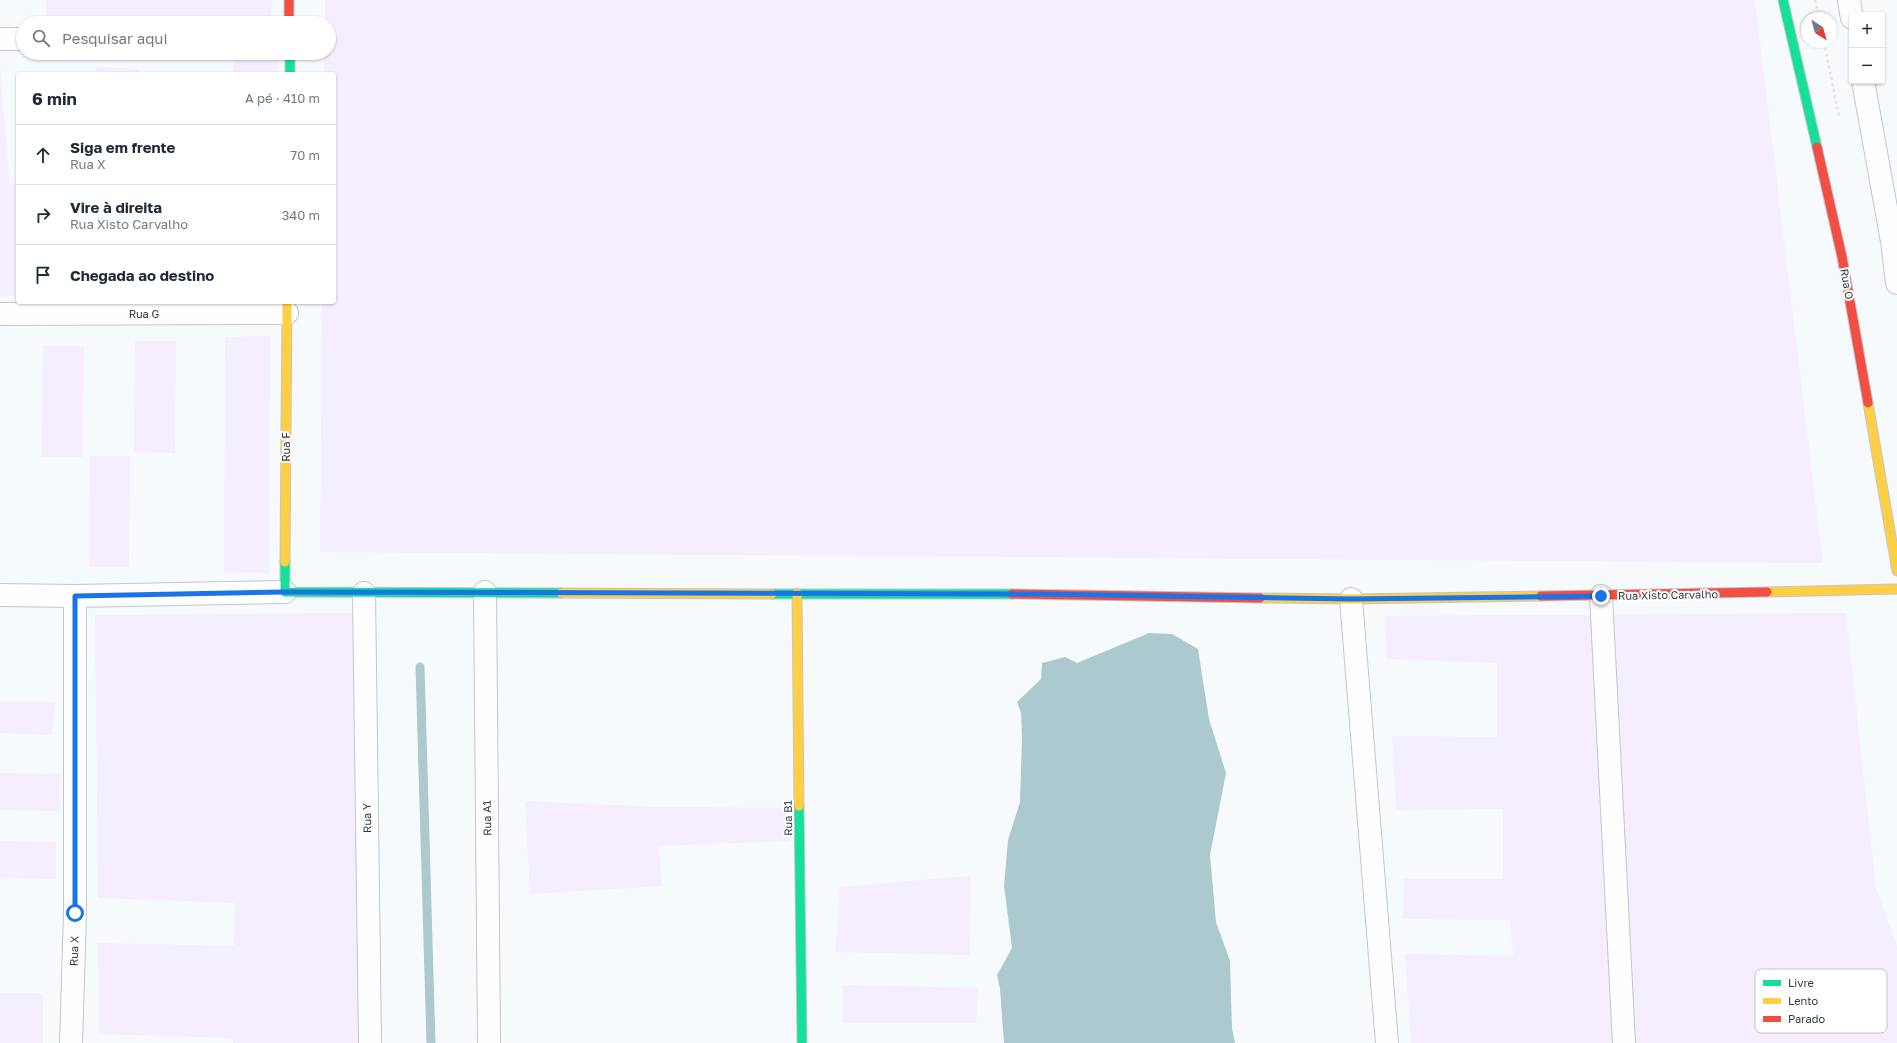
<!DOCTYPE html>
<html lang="pt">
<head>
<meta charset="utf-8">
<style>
	body { margin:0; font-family:"Golos Text",sans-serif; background:#f6f6f7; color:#1f2937 }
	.controls { position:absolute; right:12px; top:12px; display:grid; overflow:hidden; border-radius:4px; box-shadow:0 1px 3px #0004 }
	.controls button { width:36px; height:36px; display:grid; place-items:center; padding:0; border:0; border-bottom:1px solid #e0e1e3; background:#fff; color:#1f2937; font:20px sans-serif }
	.compass { position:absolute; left:1801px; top:12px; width:36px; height:36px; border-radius:50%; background:#fff; box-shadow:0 1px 3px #0004; rotate:143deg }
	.stop { position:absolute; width:12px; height:12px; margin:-9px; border:3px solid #1a73e8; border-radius:50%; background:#fff }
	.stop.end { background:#1a73e8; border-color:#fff; box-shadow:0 1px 4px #0008 }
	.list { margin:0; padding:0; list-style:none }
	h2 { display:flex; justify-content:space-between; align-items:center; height:52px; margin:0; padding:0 16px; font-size:17px }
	h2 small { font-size:13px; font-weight:400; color:#747a83 }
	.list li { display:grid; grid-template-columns:26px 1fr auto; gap:12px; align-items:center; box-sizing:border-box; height:60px; padding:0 16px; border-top:1px solid #e0e1e3 }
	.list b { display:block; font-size:15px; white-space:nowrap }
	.list p { margin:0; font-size:13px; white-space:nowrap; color:#747a83 }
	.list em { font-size:13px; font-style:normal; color:#747a83 }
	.icon { flex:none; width:22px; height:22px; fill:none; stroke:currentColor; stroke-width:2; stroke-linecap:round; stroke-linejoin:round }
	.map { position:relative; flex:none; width:1897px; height:1043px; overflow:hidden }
	.search { position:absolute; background:#fff; box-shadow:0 1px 3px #0004; left:16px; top:16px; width:320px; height:44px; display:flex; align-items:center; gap:10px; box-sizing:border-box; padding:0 14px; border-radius:22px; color:#747a83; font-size:15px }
	.panel { position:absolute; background:#fff; box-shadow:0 1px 3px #0004; left:16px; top:72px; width:320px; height:232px; border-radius:4px }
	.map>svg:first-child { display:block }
	.green { fill:#f4eefe }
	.water { fill:#accace }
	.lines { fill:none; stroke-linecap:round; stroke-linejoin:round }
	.stream { stroke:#accace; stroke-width:9 }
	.street-casing { stroke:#c2c6cd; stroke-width:24 }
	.fast-casing { stroke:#c2c6cd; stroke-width:11 }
	.slow-casing { stroke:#c2c6cd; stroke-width:11 }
	.jam-casing { stroke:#c2c6cd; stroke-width:11 }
	.path { stroke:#e3e3e4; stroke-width:2.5; stroke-dasharray:3 3; stroke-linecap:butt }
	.street { stroke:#fefeff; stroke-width:22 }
	.fast { stroke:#16e098; stroke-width:9 }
	.slow { stroke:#ffcf43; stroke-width:9 }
	.jam { stroke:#f24e42; stroke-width:9 }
	.route { stroke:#1a73e8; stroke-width:5 }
	.labels { text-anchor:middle; stroke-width:4; stroke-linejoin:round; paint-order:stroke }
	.street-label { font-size:11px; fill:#323a45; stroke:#fff }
	.key { fill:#fff; stroke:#c2c4c7; stroke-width:1 }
	.key-label { font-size:11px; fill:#323a45 }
</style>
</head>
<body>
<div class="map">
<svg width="1897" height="1043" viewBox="0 0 1897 1043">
	<rect width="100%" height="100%" fill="#f7fafd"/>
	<g class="green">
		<polygon points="46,0 272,0 271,19 46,17"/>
		<polygon points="325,0 1755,0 1823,563 320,552 322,302 334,302 334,74 324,74 324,53 329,53 329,23 325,23"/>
		<polygon points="234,58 278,58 278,74 233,74"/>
		<polygon points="0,66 10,184 18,184 18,296 0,296"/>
		<polygon points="96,67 139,69 139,74 95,74"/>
		<polygon points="270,336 269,573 224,572 225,337"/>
		<polygon points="135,341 176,341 175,453 134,452"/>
		<polygon points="43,346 84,346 83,457 42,457"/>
		<polygon points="90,456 130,456 129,567 89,567"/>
		<polygon points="356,613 360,1043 233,1043 233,1038 99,1034 98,943 234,946 235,903 98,898 95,615"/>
		<polygon points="1846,613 1876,888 1897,946 1897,1043 1411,1043 1405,954 1513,956 1510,920 1403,919 1404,879 1503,879 1503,809 1396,810 1392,736 1497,737 1497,663 1387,659 1385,616"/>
		<polygon points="0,702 55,702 52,735 0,733"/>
		<polygon points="0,773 60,774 59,811 0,810"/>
		<polygon points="525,801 657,807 793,808 790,841 659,846 662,886 530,894"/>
		<polygon points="0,841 56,842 56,879 0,878"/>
		<polygon points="971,876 970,955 835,952 840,887"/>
		<polygon points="843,985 978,988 976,1023 843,1023"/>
		<rect x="0" y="993" width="43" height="50"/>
	</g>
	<polygon class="water" points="1149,633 1172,634 1198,649 1209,719 1226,773 1210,855 1216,922 1230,961 1232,1028 1235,1043 1004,1043 1000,989 997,975 1012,948 1004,886 1008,840 1020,802 1022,739 1021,713 1017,702 1041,679 1042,663 1065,657 1077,663"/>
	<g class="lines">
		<polyline class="stream" points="420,667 431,1043"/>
		<g class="street-casing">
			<g id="street">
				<polyline points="1849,0 1852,18"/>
				<polyline points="0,39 23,39"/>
				<polyline points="1863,81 1892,241 1897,283"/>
				<polyline points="0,314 287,313"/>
				<polyline points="485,592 489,1043"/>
				<polyline points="364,593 370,1043"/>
				<polyline points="0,595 75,596 285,592"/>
				<polyline points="1601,596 1624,1043"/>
				<polyline points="1351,599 1387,1043"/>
				<polyline points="71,1043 75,913 75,596"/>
			</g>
		</g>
		<g class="fast-casing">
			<g id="fast">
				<polyline points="1783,0 1817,147"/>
				<polyline points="290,53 290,74"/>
				<polyline points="285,562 285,592 561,593"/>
				<polyline points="772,594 1012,594"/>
				<polyline points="799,806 802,1043"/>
			</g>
		</g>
		<g class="slow-casing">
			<g id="slow">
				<polyline points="1868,403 1897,571"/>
				<polyline points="285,562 287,302"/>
				<polyline points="1767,592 1897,589"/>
				<polyline points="561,593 772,594"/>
				<polyline points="797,593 799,806"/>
				<polyline points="1260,598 1351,599 1541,596"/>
			</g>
		</g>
		<g class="jam-casing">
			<g id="jam">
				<polyline points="289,0 289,23"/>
				<polyline points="1817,147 1842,257 1868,403"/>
				<polyline points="1012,594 1260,598"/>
				<polyline points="1541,596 1767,592"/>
			</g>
		</g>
		<g class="path">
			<polyline points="1815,0 1819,18"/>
			<polyline points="1824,42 1839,116"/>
		</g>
		<use href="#street" class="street"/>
		<use href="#fast" class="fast"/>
		<use href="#slow" class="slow"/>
		<use href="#jam" class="jam"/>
	</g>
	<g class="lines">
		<polyline class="route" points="75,913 75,596 285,592 1040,594 1351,599 1601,596"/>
	</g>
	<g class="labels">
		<g class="street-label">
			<text transform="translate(1847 284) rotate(80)" y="4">Rua O</text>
			<text x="144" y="318">Rua G</text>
			<text transform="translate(286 447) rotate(-90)" y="4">Rua F</text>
			<text transform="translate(1668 595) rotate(-1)" y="4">Rua Xisto Carvalho</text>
			<text transform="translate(367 818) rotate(-91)" y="4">Rua Y</text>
			<text transform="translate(487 818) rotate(-91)" y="4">Rua A1</text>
			<text transform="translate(788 818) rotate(-91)" y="4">Rua B1</text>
			<text transform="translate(74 951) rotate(-88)" y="4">Rua X</text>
		</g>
	</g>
	<rect x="1755" y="969" width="132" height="64" rx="6" class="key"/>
	<rect x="1763" y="980" width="18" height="6" fill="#16e098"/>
	<rect x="1763" y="998" width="18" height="6" fill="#ffcf43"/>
	<rect x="1763" y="1016" width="18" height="6" fill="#f24e42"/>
	<g class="key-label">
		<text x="1788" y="987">Livre</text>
		<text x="1788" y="1005">Lento</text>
		<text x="1788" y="1023">Parado</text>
	</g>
</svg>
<div class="controls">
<button>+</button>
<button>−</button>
</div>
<svg class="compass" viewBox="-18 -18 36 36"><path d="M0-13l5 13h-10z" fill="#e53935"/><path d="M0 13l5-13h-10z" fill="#747a83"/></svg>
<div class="stop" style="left:75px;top:913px"></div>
<div class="stop end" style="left:1601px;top:596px"></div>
<div class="search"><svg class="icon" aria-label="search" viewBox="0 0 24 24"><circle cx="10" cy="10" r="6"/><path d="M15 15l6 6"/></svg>Pesquisar aqui</div>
<section class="panel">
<h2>6 min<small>A pé · 410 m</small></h2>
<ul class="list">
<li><svg class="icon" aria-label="ahead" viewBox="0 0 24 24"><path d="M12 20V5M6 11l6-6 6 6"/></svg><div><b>Siga em frente</b><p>Rua X</p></div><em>70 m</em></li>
<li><svg class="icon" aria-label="right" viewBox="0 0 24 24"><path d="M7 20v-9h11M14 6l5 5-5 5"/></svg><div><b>Vire à direita</b><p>Rua Xisto Carvalho</p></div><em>340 m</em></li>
<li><svg class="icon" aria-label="arrive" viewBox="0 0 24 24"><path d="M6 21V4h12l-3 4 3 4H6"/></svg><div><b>Chegada ao destino</b></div></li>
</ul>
</section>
</div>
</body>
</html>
